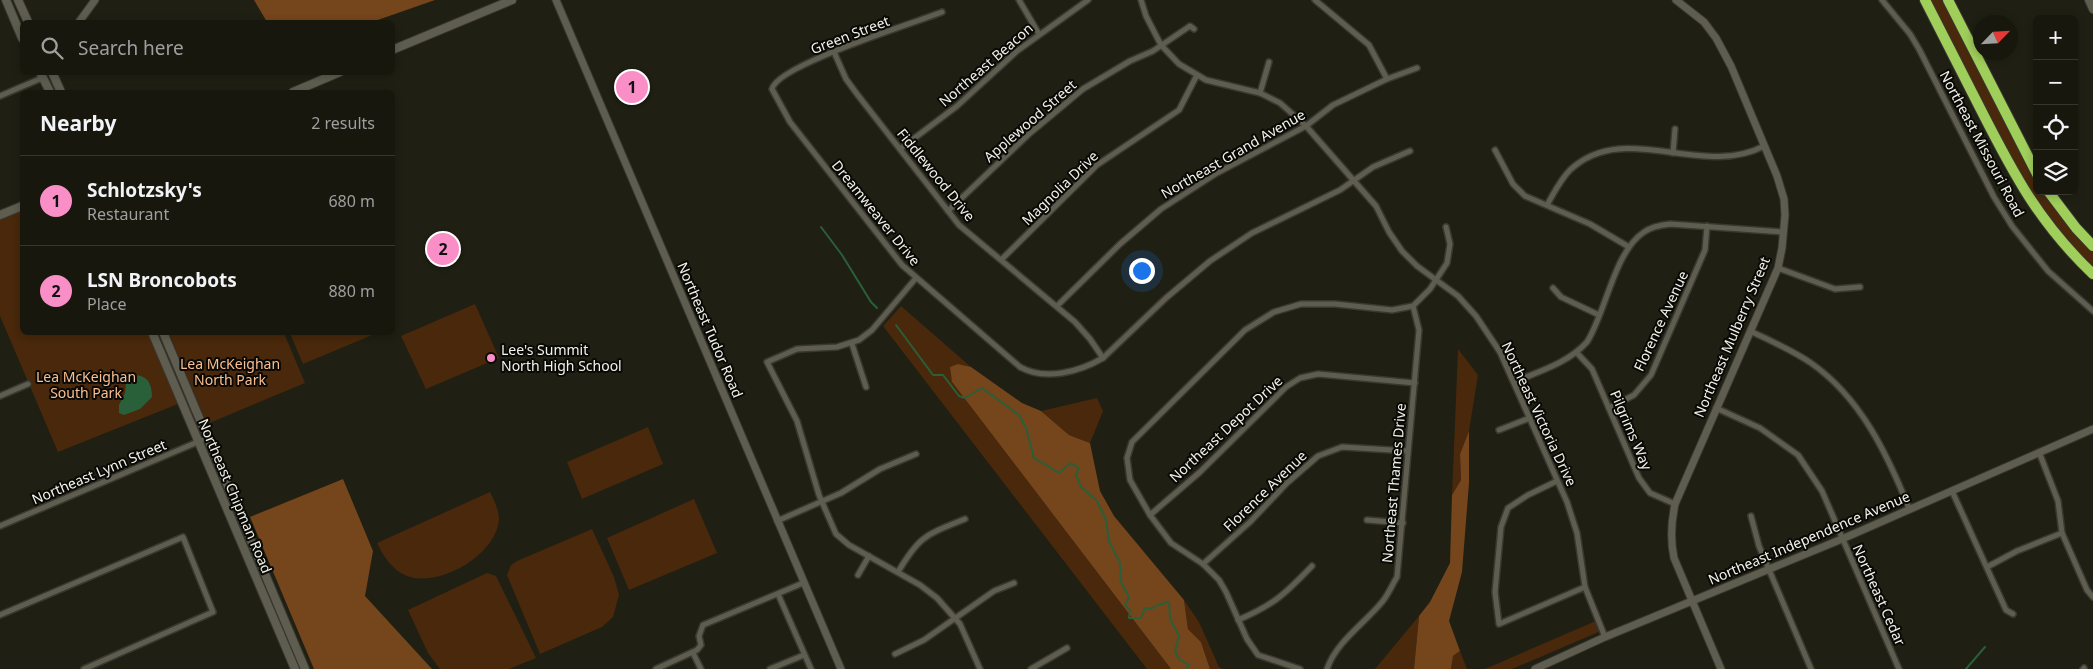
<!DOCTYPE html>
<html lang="en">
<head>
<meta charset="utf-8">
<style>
	body { margin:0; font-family:"Noto Sans",sans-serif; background:#25241c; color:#f1f3f6 }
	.controls { position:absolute; right:15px; top:15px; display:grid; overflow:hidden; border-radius:8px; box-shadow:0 2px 8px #0003 }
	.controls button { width:45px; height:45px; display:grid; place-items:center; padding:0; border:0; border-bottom:1px solid #36362e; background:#18170e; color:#f1f3f6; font:25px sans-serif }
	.compass { position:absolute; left:1973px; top:15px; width:45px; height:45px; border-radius:50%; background:#18170e; box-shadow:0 2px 8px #0003; rotate:65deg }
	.you { position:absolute; left:1141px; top:270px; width:18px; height:18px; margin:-12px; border:4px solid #fff; border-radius:50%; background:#1a73e8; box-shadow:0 0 0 8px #1a73e833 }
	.badge { display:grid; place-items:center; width:32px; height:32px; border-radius:50%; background:#fa8fc8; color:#111; font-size:16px; font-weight:700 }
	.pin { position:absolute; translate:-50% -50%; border:2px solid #fff; box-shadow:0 1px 5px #0006 }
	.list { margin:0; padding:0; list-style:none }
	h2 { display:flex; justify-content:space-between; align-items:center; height:65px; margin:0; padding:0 20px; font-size:21px }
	h2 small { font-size:16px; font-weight:400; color:#9f9f9e }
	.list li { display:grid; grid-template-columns:32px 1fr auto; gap:15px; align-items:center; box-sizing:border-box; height:90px; padding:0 20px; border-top:1px solid #36362e }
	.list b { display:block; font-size:19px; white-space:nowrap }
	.list p { margin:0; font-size:16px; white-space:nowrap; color:#9f9f9e }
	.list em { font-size:16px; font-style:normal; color:#9f9f9e }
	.icon { flex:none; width:28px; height:28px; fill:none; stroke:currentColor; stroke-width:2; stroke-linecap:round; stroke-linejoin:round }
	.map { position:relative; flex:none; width:2093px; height:669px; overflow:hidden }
	.search { position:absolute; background:#18170e; box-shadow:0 2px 8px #0003; left:20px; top:20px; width:375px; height:55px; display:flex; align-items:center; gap:12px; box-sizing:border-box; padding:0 18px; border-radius:8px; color:#9f9f9e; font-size:19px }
	.panel { position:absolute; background:#18170e; box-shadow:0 2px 8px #0003; left:20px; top:90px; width:375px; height:245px; border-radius:8px }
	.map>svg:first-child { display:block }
	.green { fill:#49280b }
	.forest { fill:#75451c }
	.water { fill:#295f39 }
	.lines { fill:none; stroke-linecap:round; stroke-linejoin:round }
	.stream { stroke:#295f39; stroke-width:2 }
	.minor-casing { stroke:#393831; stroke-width:8 }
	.tertiary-casing { stroke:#393831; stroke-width:9 }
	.secondary-casing { stroke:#393831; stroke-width:10 }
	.motorway-casing { stroke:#393831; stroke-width:12 }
	.minor { stroke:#5e5d4f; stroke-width:5 }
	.tertiary { stroke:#5e5d4f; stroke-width:7 }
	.secondary { stroke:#5e5d4f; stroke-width:8 }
	.motorway { stroke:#a0ce5b; stroke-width:10 }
	.poi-dot { fill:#fa8fc8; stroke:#090905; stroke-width:2 }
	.labels { text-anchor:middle; stroke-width:4; stroke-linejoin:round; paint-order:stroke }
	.street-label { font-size:14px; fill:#f3f3eb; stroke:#090905 }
	.poi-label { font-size:14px; fill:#f3f3eb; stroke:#090905; text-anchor:start }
	.park-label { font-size:14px; fill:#fbbe90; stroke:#090905 }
</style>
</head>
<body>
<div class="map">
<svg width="2093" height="669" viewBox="0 0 2093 669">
	<rect width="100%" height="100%" fill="#201f13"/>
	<g class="green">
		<polygon points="1929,0 1944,0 2037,181 2037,191 2044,191 2093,250 2093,269 2062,238 2017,174"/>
		<polygon points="22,211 22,332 148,333 178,404 58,452 0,316 0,220"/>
		<polygon points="475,304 499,358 426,389 401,336"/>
		<polygon points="901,306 971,367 958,364 952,382 1171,669 1147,669 883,326"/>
		<polygon points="169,333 284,333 305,383 207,424"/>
		<polygon points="290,333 377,333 303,364"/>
		<polygon points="1458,349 1478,375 1469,431 1460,454 1461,480 1452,495"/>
		<polygon points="1097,398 1103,411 1090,443 1069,435 1041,411"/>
		<polygon points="648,427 663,464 582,499 567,462"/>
		<path d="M 490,492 C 494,500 499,510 499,520 C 496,555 439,588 407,576 C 392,570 384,557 377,543 Z"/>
		<polygon points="694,499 717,553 629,590 607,538"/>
		<polygon points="592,529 614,577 619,595 613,617 602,627 540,654 507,575 511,565 517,561"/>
		<polygon points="487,573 496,576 536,658 509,669 440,669 428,653 408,610"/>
		<polygon points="1184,600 1199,622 1219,667 1222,669 1210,669 1201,642 1188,629"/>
		<polygon points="1419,616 1414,669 1375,669"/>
		<polygon points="1598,620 1601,631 1512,669 1485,669"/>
		<polygon points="1460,651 1467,669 1451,669 1453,656"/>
	</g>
	<g class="forest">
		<polygon points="254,0 435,0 372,22 267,22"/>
		<polygon points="958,364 971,367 1022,403 1041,411 1069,435 1090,443 1100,491 1114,516 1184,600 1188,629 1201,642 1210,669 1171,669 952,382 950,367"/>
		<polygon points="1469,431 1469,483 1462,572 1449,621 1460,651 1453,656 1451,669 1414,669 1419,616 1430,602 1450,563 1452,495 1461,480 1460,454"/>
		<polygon points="343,479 373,551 365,596 432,669 314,669 250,517"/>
	</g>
	<path class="water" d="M 135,375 C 148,376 152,384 152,397 L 140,409 L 124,415 L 119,413 L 119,405 L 125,393 L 126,382 Z"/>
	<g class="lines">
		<g class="stream">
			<polyline points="821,227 842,255 871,302 877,308"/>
			<polyline points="896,325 933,375 943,375 959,396 965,398 982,388 1019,415 1026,428 1034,458 1059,473 1071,463 1079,468 1076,475 1081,487 1097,501 1106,520 1109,541 1120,563 1121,582 1129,597 1125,605 1130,610 1129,618 1141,618 1145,608 1151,609 1158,605 1169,602 1170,619 1179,636 1175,651 1179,659 1189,665 1186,669"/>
			<polyline points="1966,669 1985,647"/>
		</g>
		<g class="minor-casing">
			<g id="minor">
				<polyline points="1019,0 1039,34"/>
				<polyline points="1141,0 1146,16 1161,45 1179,64 1206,80 1260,93 1280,103 1306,126 1376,206 1389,232 1402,251 1417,266 1458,296 1476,316 1500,352 1567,502 1577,533 1585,587 1605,637"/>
				<polyline points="1315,0 1369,45 1387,79"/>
				<polyline points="1882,0 1910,34 1919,49 1994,197 2012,226 2048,271 2093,311"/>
				<path d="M 942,12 C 915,23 777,65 772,89 L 790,122 L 902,265 L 1020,367 C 1045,381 1079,372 1103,358 L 1166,298 L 1210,261 L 1252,233 L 1340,190 L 1373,167 L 1410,151"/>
				<polyline points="834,52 846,79 857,94 959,225 1075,322 1090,339 1103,358"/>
				<polyline points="1260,93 1269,62"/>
				<polyline points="0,96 42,78"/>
				<polyline points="900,149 957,106 1017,51 1088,0"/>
				<polyline points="1495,150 1513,184 1525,196 1590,224 1629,247"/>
				<polyline points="1673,153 1675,129"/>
				<path d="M 1547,205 C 1554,193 1560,180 1570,170 C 1624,119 1702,179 1764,146"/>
				<polyline points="948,211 1029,134 1083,89 1130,61 1153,51 1190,26 1194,29"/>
				<polyline points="1002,259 1097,165 1179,110 1197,75"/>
				<polyline points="1778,268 1835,289 1860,287"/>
				<polyline points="916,278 872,330 859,340 837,347 797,349 767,362 797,421 819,495 836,534 849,545 920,585 937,598 960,624 980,669"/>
				<polyline points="1553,288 1561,297 1599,315"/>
				<polyline points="1057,306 1120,244 1161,209 1217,173 1306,126 1333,105 1387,79 1417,68"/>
				<path d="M 1750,331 C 1771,341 1792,350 1811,363 C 1861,398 1887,454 1909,508"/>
				<polyline points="852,344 866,387"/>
				<polyline points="1577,353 1592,369 1639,478 1650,493 1675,504"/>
				<path d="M 1514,382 C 1540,371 1568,363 1587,342 C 1606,312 1614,252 1644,232 C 1651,227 1661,225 1670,224 L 1783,232"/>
				<polyline points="0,396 28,384"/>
				<polyline points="1609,408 1634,395 1651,375 1705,250 1707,226"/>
				<polyline points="1716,408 1760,428 1798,455 1822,491 1899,669"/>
				<polyline points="1499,430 1530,418"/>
				<polyline points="2039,452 2058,501 2062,533 2087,590 2093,597"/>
				<polyline points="1557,481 1528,495 1508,508 1501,527 1495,592 1499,624 1585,587"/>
				<polyline points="1952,491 2006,610 2013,614"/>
				<polyline points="1150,515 1200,472 1286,387 1300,378 1318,374 1415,383"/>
				<polyline points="1751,516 1759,546 1811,669"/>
				<polyline points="1367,520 1403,523"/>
				<polyline points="777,521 841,493 880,469 916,454"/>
				<polyline points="0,526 207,438"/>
				<polyline points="1203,564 1250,522 1287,483 1318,456 1342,447 1408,451"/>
				<polyline points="1987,567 2017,551 2062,533"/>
				<path d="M 898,572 C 920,535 926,535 965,519"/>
				<polyline points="858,575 869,556"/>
				<polyline points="778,594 811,669"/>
				<polyline points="0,615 183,537 213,612 84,669"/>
				<path d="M 1238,620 C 1274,605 1286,593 1312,566"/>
				<polyline points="693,653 701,669"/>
				<polyline points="895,654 924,640 994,591 1014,583"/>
				<polyline points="656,669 697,650 701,645 699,636 703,625 803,583"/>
				<polyline points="770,669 804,655"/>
				<polyline points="1031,669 1067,648"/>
				<polyline points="1300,669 1258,655 1247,639 1226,592 1219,580 1203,564 1171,543 1150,515 1130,480 1127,458 1132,442 1245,330 1274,312 1301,304 1335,304 1392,310 1413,306 1430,289 1447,263 1450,244 1446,227"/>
				<path d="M 1327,669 C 1336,642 1365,623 1382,602 C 1388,595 1392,585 1397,577 L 1419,330 L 1413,306"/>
				<polyline points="2083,669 2084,668"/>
			</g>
		</g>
		<g class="tertiary-casing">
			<g id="tertiary">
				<polyline points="556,0 841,669"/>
				<path d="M 1676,0 L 1704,22 L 1716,38 L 1731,66 L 1777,176 L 1784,199 L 1785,215 L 1782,248 L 1778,268 L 1675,504 C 1671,523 1670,539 1674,558 L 1721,669"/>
				<polyline points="79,22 95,0"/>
				<polyline points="1535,669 1605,637 1842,539 2093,429"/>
			</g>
		</g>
		<g class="secondary-casing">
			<g id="secondary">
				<polyline points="6,0 22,38"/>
				<polyline points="18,0 28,22"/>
				<polyline points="2089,0 2093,9"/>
				<polyline points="392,50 512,0"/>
				<polyline points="40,72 50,92"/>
				<polyline points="52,72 61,92"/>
				<polyline points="293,92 340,72"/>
				<polyline points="0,215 22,206"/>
				<polyline points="152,332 295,669"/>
				<polyline points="163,332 305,669"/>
			</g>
		</g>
		<g class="motorway-casing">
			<g id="motorway">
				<path d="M 1925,0 C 1943,36 1962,72 1980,108 C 2013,173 2039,223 2093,274"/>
				<polyline points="1948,0 2037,174"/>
				<polyline points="2048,191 2076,228 2093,246"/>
			</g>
		</g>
		<use href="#minor" class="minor"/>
		<use href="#tertiary" class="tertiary"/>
		<use href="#secondary" class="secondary"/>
		<use href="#motorway" class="motorway"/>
	</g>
	<circle class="poi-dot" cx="491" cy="358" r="5"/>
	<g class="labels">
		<g class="street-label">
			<text transform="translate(850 35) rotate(-21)" y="5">Green Street</text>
			<text transform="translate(986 65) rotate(-41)" y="5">Northeast Beacon</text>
			<text transform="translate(1030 121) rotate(-41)" y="5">Applewood Street</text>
			<text transform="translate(1982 144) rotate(62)" y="5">Northeast Missouri Road</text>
			<text transform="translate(1233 154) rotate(-30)" y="5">Northeast Grand Avenue</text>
			<text transform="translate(936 175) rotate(51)" y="5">Fiddlewood Drive</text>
			<text transform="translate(1060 188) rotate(-44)" y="5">Magnolia Drive</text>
			<text transform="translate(876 213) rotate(51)" y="5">Dreamweaver Drive</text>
			<text transform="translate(1661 321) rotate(-65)" y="5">Florence Avenue</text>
			<text transform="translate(710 330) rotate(67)" y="5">Northeast Tudor Road</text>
			<text transform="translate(1732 337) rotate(-67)" y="5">Northeast Mulberry Street</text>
			<text transform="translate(1539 414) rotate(65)" y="5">Northeast Victoria Drive</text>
			<text transform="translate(1226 429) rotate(-43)" y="5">Northeast Depot Drive</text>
			<text transform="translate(1631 430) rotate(67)" y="5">Pilgrims Way</text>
			<text transform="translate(99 472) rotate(-23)" y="5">Northeast Lynn Street</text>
			<text transform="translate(1394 483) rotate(-85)" y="5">Northeast Thames Drive</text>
			<text transform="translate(1265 491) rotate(-44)" y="5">Florence Avenue</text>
			<text transform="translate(235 496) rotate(67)" y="5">Northeast Chipman Road</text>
			<text transform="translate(1809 538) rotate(-23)" y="5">Northeast Independence Avenue</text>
			<text transform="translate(1879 595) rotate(66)" y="5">Northeast Cedar</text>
		</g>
		<g class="poi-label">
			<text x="501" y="355">Lee's Summit<tspan x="501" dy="16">North High School</tspan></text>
		</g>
		<g class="park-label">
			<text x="230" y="369">Lea McKeighan<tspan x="230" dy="16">North Park</tspan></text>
			<text x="86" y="382">Lea McKeighan<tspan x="86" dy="16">South Park</tspan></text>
		</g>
	</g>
</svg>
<div class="controls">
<button>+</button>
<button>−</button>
<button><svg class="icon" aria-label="locate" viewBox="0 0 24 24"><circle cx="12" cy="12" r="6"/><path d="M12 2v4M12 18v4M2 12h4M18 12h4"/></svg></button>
<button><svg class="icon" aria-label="layers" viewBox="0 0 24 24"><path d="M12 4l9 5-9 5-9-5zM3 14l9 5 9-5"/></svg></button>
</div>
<svg class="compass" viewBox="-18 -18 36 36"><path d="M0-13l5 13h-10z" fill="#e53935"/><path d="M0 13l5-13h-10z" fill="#9f9f9e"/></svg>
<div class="you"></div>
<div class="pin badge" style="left:632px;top:87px">1</div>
<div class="pin badge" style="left:443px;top:249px">2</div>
<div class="search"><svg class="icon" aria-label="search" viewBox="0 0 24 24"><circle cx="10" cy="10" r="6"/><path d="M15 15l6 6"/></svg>Search here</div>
<section class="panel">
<h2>Nearby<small>2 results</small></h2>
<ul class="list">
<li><span class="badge">1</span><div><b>Schlotzsky's</b><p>Restaurant</p></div><em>680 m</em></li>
<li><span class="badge">2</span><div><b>LSN Broncobots</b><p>Place</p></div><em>880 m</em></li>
</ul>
</section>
</div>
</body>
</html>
